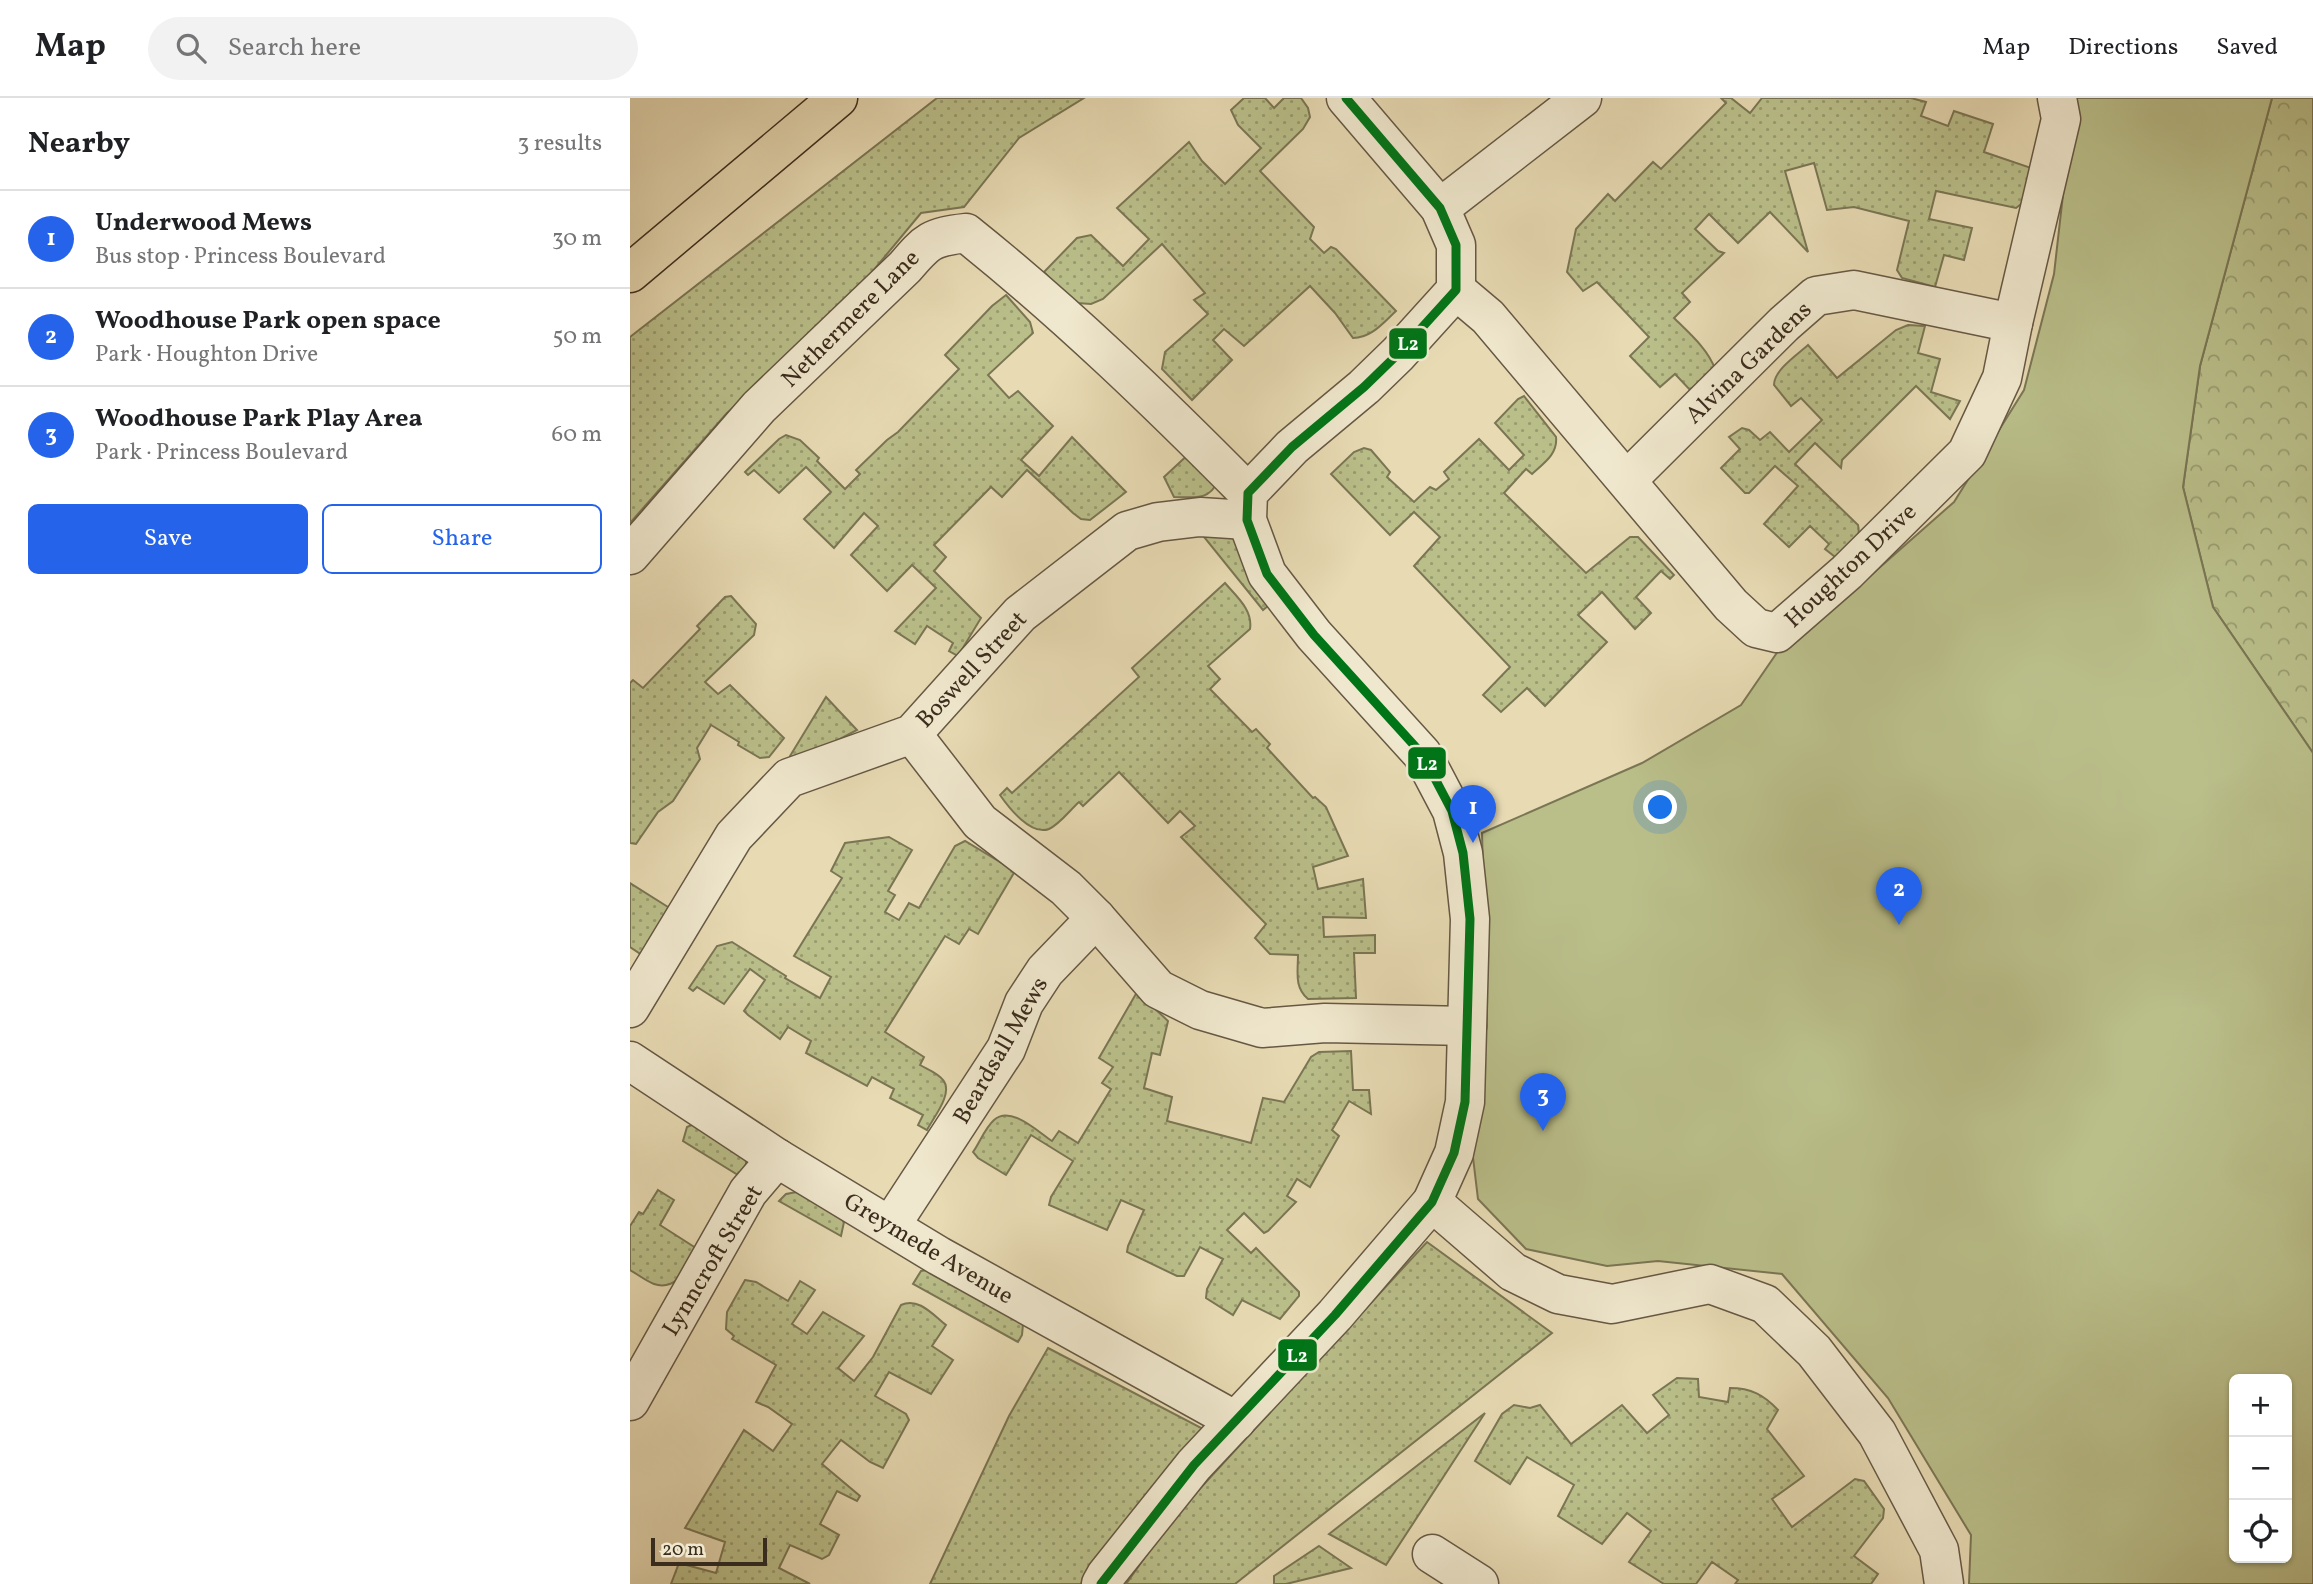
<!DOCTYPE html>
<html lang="en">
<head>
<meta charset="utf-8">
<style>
	body { margin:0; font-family:Vollkorn,serif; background:#f2f2f2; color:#202124 }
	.controls { position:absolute; right:21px; bottom:21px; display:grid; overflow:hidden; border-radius:10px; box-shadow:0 2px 5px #0004 }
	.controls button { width:63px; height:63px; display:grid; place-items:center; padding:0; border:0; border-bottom:2px solid #e0e0e0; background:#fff; color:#202124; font:35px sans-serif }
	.scale { position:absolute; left:21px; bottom:18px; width:116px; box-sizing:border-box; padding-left:7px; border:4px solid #3b2d1e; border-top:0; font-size:19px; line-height:24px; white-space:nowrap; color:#3b2d1e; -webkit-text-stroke:5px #f0e8ce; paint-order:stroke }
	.you { position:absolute; left:1031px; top:710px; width:24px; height:24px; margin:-18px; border:5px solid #fff; border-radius:50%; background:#1a73e8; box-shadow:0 0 0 10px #1a73e833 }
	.badge { display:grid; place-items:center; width:46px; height:46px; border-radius:50%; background:#2563eb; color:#fff; font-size:23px; font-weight:700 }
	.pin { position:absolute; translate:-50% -58px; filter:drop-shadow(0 2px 4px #0008) }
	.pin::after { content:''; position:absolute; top:37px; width:24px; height:21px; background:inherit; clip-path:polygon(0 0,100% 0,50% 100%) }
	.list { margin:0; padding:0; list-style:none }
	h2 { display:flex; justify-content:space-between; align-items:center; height:91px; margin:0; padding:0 28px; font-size:30px }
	h2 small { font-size:23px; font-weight:400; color:#757577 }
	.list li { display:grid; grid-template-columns:46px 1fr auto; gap:21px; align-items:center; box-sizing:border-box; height:98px; padding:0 28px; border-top:2px solid #e0e0e0 }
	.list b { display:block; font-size:26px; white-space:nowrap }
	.list p { margin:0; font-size:23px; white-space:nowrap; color:#757577 }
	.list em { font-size:23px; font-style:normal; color:#757577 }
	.actions { display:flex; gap:14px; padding:21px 28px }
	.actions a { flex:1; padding:16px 0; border:2px solid #2563eb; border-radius:10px; text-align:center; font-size:24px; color:#2563eb }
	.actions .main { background:#2563eb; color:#fff }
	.icon { flex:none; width:38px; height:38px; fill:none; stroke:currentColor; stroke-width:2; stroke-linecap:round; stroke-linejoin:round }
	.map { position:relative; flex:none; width:1683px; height:1486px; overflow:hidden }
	header { display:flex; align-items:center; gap:42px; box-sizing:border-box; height:98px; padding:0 35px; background:#fff; border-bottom:2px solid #e0e0e0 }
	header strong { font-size:33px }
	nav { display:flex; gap:38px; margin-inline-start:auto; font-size:24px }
	.search { width:490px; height:63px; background:#f2f2f2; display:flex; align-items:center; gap:18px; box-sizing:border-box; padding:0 24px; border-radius:38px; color:#757577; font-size:26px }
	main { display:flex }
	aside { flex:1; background:#fff }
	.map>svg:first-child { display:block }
	.grass { fill:url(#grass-dots); stroke:#7a7654; stroke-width:2 }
	.forest { fill:url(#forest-crowns); stroke:#7a7654; stroke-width:2 }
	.park { fill:#babf8a; stroke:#7a7654; stroke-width:2; fill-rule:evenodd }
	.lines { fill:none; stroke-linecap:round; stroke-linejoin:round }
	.minor-casing { stroke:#665844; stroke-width:41 }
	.major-casing { stroke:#3b2d1e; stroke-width:41 }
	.minor { stroke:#f0e8ce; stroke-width:38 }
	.major { stroke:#e8dbb4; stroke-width:38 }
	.bus-1-casing { stroke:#f0e8ce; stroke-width:14 }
	.bus-1 { stroke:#007517; stroke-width:9 }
	.labels { text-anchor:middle; stroke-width:6; stroke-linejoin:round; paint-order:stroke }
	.street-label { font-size:24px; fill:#3b2d1e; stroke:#f0e8ce }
	.line-badge { stroke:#f0e8ce; stroke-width:2.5 }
	.badge-label { font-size:19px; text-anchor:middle; font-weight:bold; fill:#fff }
</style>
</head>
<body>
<header>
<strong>Map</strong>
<div class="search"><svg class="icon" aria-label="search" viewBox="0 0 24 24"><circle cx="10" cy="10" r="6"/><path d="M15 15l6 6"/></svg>Search here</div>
<nav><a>Map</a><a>Directions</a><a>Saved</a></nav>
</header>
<main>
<aside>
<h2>Nearby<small>3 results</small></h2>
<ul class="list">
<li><span class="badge">1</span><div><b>Underwood Mews</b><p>Bus stop · Princess Boulevard</p></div><em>30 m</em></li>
<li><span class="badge">2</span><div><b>Woodhouse Park open space</b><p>Park · Houghton Drive</p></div><em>50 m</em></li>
<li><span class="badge">3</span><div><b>Woodhouse Park Play Area</b><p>Park · Princess Boulevard</p></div><em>60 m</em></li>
</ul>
<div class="actions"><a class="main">Save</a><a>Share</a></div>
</aside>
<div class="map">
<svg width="1683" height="1486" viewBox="0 0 1683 1486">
	<defs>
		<pattern id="grass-dots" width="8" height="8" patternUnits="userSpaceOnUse" patternTransform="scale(1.75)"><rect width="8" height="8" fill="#babf8a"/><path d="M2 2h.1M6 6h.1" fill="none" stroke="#989c70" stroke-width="1.8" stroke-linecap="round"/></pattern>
		<pattern id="forest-crowns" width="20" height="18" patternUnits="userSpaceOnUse" patternTransform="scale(1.75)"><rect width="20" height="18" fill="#babf8a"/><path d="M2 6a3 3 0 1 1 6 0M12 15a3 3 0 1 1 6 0" fill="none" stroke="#989c70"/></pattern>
	</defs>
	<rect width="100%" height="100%" fill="#e8dbb4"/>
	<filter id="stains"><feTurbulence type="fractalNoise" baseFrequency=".00286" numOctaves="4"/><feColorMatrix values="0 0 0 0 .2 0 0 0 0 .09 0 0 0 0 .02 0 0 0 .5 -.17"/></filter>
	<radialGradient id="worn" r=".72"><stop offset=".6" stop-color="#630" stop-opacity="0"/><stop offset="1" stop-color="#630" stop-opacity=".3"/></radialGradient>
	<g class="grass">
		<polygon points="307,0 454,0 389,40 334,109 291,115 194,232 97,315 0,425 0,239"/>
		<path d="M 614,0 L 635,0 L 644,10 L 654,0 L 671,0 L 678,10 L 680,19 L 673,31 L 630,73 L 684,129 L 680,141 L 694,155 L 701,149 L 706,151 L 766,213 C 753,225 741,240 723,240 L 705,215 L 680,188 L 614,248 L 594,231 L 583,242 L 602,262 L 562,302 L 532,271 L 535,254 L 578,216 L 564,202 L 575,195 L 532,146 L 473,201 L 461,206 L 447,205 L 436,198 L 414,174 L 447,140 L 461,137 L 493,168 L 519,141 L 487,110 L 559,44 L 572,63 L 595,86 L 631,50 L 608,27 L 601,12 Z"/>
		<path d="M 1091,0 L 1101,0 L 1120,15 L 1132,0 L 1281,0 L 1296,4 L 1291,18 L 1318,28 L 1324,13 L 1363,26 L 1354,54 L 1407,72 L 1399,100 L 1386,110 L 1306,93 L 1299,121 L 1342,130 L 1334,162 L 1314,157 L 1305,189 L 1272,180 L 1267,172 L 1279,123 L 1224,109 L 1197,112 L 1184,65 L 1155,73 L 1178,154 L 1140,114 L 1108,145 L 1079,116 L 1065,131 L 1088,153 L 1094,155 L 1052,195 L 1060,204 L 1044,220 C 1059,235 1078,251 1085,271 L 1060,292 L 1045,276 L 1030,289 L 1000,258 L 1019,239 L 967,184 L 953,193 L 937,174 L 946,131 L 978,96 L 985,103 L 1023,64 L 1031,71 L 1096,5 Z"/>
		<polygon points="376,197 400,224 403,235 358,277 379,300 388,293 423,328 391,362 409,378 442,339 496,394 460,422 451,421 443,415 397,372 372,399 361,389 304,447 316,459 304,473 351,520 328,558 319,553 323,545 297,528 285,546 265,533 306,490 282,467 257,493 221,457 248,428 234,415 204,450 174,421 201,394 176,369 149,395 124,372 118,377 115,374 149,341 156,337 170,342 189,360 187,363 215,391 230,376 226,372 257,342 268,334 329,271 315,257 362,208"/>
		<path d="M 1278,227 L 1295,228 L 1288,255 L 1310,261 L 1301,294 L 1330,303 L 1320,321 L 1286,288 L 1212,362 L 1211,370 L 1185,345 L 1165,366 L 1228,427 C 1232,444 1220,451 1209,462 L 1195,451 L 1199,446 L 1180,428 L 1159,449 L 1134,426 L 1168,388 L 1145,368 L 1119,395 L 1115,395 L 1091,370 L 1110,351 L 1099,339 L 1112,330 L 1119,332 L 1130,342 L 1140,334 L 1159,354 L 1192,322 L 1171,300 L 1161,308 L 1144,287 C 1144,272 1167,257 1178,247 L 1207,280 L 1266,232 Z"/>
		<path d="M 894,298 L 926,339 C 928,356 914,365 902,376 L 896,371 L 874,395 L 956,475 L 1000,439 L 1008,439 L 1044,477 L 1040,481 L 1031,473 L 1006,499 L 1021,515 L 1005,531 L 972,494 L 948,517 L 977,544 L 915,608 L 897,590 L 871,614 L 853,597 L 880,569 L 784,468 L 810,439 L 784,414 L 760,437 L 701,376 L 724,354 L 734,350 L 741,352 L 760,374 L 757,379 L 784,404 L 800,389 L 806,392 L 819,381 L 814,374 L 849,341 L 879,372 L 894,357 L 865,325 L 888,301 Z"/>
		<path d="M 562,353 L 587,384 C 580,403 562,399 544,399 L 534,379 Z"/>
		<polygon points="566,429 609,440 639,507 633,512"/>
		<path d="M 595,485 C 607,499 623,512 620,531 L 578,568 L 590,581 L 580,591 L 622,634 L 626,631 L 640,646 L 637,650 L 683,700 L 685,699 L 696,709 L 718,758 L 683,769 L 688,791 L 733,781 L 736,820 L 693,819 L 694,839 L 745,837 L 745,855 L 724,855 L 726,900 L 678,901 C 664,889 668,874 668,857 L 640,856 L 625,840 L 636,826 L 551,739 L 565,728 L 550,713 L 538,725 L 489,674 L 453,708 L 449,704 C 440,712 430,726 419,731 C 401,738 379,710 370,697 L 377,690 L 382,695 L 509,579 L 502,570 Z"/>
		<polygon points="101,498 126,526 124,537 75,584 88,596 100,587 154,640 139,659 130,660 108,647 109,644 81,627 67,650 70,661 43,703 28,714 6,746 0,745 0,585 3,582 13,590 70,531 67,528 95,499"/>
		<polygon points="196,599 227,632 163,666 160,658"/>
		<path d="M 259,739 L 282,752 L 258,793 L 265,797 L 255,814 L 269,822 L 279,805 L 289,810 L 325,748 L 335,743 L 385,773 L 348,836 L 339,831 L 329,846 L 315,838 L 255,934 L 294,959 L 290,967 C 297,971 308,975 313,982 C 324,995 303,1020 297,1032 L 288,1027 L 293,1017 L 260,1000 L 264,991 L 242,979 L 237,988 L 176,955 L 181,943 L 158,929 L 150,941 L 118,917 L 114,913 L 135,882 L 120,871 L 94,906 L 67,889 L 63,893 L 59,890 L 87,848 L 102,844 L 156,878 L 155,880 L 190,900 L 201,879 L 164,858 L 212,780 L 201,773 L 215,745 Z"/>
		<polygon points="0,785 38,809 39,821 15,859 0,849"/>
		<path d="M 507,894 L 538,923 L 530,957 L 522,955 L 514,990 L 542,999 L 537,1023 L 621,1045 L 633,1000 L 654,1004 L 681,959 L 689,954 L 721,953 L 723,992 L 739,992 L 741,1016 L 719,1003 L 702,1032 L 709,1038 L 680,1089 L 667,1081 L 657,1098 L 666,1104 L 638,1133 L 634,1135 L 614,1115 L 597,1132 L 621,1155 L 626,1150 L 669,1194 L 669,1198 L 650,1221 L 612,1202 L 603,1217 L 576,1200 L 577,1191 L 593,1161 L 570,1149 L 554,1178 L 547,1178 L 497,1154 L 498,1148 L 514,1112 L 491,1102 L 477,1132 L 419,1107 L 421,1099 L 443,1063 L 401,1037 L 376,1077 L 348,1060 L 343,1054 C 350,1044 355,1030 364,1022 C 381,1007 408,1034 422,1043 L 429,1033 L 448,1045 L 481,991 L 472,985 L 483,969 L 469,960 Z"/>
		<polygon points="64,1026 110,1056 116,1063 116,1082 53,1043 57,1029"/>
		<path d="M 28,1092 L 44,1102 L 30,1127 L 69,1152 C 59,1167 47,1194 24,1186 C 16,1183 7,1176 0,1172 L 0,1128 L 9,1114 L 13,1116 Z"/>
		<polygon points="172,1093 207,1114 214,1124 211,1138 149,1103 156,1096"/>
		<polygon points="797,1144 922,1235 605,1486 496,1486 542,1421"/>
		<polygon points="303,1171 393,1226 392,1237 388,1244 283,1186 291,1173"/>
		<path d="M 115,1182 L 126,1184 L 158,1203 L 170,1183 L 185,1192 L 162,1226 L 177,1236 L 193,1214 L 234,1238 L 208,1270 L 224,1283 L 243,1259 L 271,1207 C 289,1199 303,1217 316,1227 L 302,1248 L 323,1262 L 301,1296 L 259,1274 L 245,1298 L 276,1316 L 279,1322 L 253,1370 L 240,1364 L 211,1342 L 192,1366 L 230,1398 L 227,1403 L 207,1393 L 190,1426 L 209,1437 L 199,1457 L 192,1461 L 160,1447 L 149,1470 L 180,1486 L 41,1486 L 49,1465 L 86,1475 L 95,1444 L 55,1430 L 114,1332 L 143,1353 L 162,1326 L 138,1309 L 126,1304 L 146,1267 L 102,1241 L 104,1238 L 96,1231 L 97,1214 Z"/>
		<polygon points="418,1250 579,1334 460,1469 451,1486 300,1486 379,1318"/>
		<path d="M 1047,1280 L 1068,1281 L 1069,1299 L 1098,1304 L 1100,1290 C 1121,1290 1134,1297 1148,1312 L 1137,1331 L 1174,1378 L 1142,1401 L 1162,1429 L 1225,1381 L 1234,1383 L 1254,1411 L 1253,1420 L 1224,1458 L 1248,1476 L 1241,1486 L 1105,1486 L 1108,1482 L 1082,1464 L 1066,1486 L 1034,1486 L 999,1464 L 1021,1433 L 997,1415 L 972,1446 L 928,1418 L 944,1387 L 897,1359 L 880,1386 L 845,1363 L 872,1316 L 884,1307 L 900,1310 L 910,1307 L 941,1346 L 992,1307 L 1017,1335 L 1039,1317 L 1023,1297 Z"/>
		<polygon points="855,1315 756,1467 699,1436"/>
		<polygon points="689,1448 721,1470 656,1486 644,1486 644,1478"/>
	</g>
	<polygon class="forest" points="1642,0 1683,0 1683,655 1583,509 1553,389 1570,268"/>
	<path class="park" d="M 1444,0 L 1642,0 L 1570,268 L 1553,389 L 1583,509 L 1683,655 L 1683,1486 L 1339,1486 L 1341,1437 L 1258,1300 L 1152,1176 L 1028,1163 L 977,1168 L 896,1151 L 848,1101 L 842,1051 L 851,1000 L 857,919 L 852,735 L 1012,665 L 1111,607 L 1153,546 L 1165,544 L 1324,404 L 1394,292 L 1424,176 ZM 1604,1281 L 1657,1281 L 1657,1460 L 1604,1460 Z"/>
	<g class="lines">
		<g class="minor-casing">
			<g id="minor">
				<polyline points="810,110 952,0"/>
				<polyline points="826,192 858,219 1101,507 1126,530 1147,535 1217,474 1337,355 1372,280 1383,225 1431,21 1427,0"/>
				<polyline points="997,382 1154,226 1186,198 1224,192 1383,225"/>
				<path d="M 0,457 L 129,309 L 275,169 C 297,143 301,139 336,135 C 436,215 528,304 618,395"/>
				<polyline points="282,636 350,724 436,790 466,820 528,891 570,912 632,930 695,925 837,928"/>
				<polyline points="0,910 104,738 159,680 282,636 390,516 497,433 528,424 570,419 617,422"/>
				<polyline points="0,963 147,1060 309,1158 606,1323"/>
				<polyline points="802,1104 883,1174 928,1196 982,1206 1080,1186 1135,1206 1184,1253 1247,1335 1309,1452 1314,1486"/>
				<polyline points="261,1127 376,951 394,905 415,873 466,820"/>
				<polyline points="0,1303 118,1094 147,1060"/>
				<polyline points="802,1456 849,1486"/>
				<polyline points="471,1486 476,1477 564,1367 705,1217 802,1104 824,1055 835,1004 840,821 833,755 822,713 792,656 684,537 637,476 617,422 618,395 662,349 734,289 768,256 826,192 826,147 810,110 716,0"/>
			</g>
		</g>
		<g class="major-casing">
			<polyline id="major" points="0,175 208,0"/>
		</g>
		<use href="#minor" class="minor"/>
		<use href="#major" class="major"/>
		<g class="bus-1-casing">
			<polyline id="bus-1" points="471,1486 564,1367 705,1217 802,1104 824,1055 835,1004 840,821 833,755 822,713 792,656 684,537 637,476 617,422 618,395 662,349 734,289 768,256 826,192 826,147 810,110 716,0"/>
		</g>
		<use href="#bus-1" class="bus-1"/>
	</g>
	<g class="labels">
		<g class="street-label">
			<text transform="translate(220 220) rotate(-45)" y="8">Nethermere Lane</text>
			<text transform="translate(1118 264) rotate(-44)" y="8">Alvina Gardens</text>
			<text transform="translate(1220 467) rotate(-43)" y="8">Houghton Drive</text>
			<text transform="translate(341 571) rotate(-47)" y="8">Boswell Street</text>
			<text transform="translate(370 952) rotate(-60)" y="8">Beardsall Mews</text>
			<text transform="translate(299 1150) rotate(31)" y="8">Greymede Avenue</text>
			<text transform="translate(82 1162) rotate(-59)" y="8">Lynncroft Street</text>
		</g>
	</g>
	<g class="line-badge">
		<rect x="758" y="229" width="40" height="33" rx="7" fill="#007517"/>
		<rect x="777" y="648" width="40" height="34" rx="7" fill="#007517"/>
		<rect x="647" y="1240" width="41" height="34" rx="7" fill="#007517"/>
	</g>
	<g class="badge-label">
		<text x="778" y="252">L2</text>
		<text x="797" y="672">L2</text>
		<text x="667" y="1264">L2</text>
	</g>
	<rect width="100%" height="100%" filter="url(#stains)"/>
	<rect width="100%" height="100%" fill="url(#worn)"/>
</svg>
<div class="controls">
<button>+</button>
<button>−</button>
<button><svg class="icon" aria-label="locate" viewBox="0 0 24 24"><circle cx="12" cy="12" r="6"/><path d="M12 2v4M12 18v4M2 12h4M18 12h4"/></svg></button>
</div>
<div class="scale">20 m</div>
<div class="you"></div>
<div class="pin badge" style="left:843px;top:745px">1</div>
<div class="pin badge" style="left:1269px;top:827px">2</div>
<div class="pin badge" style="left:913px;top:1033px">3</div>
</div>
</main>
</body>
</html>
